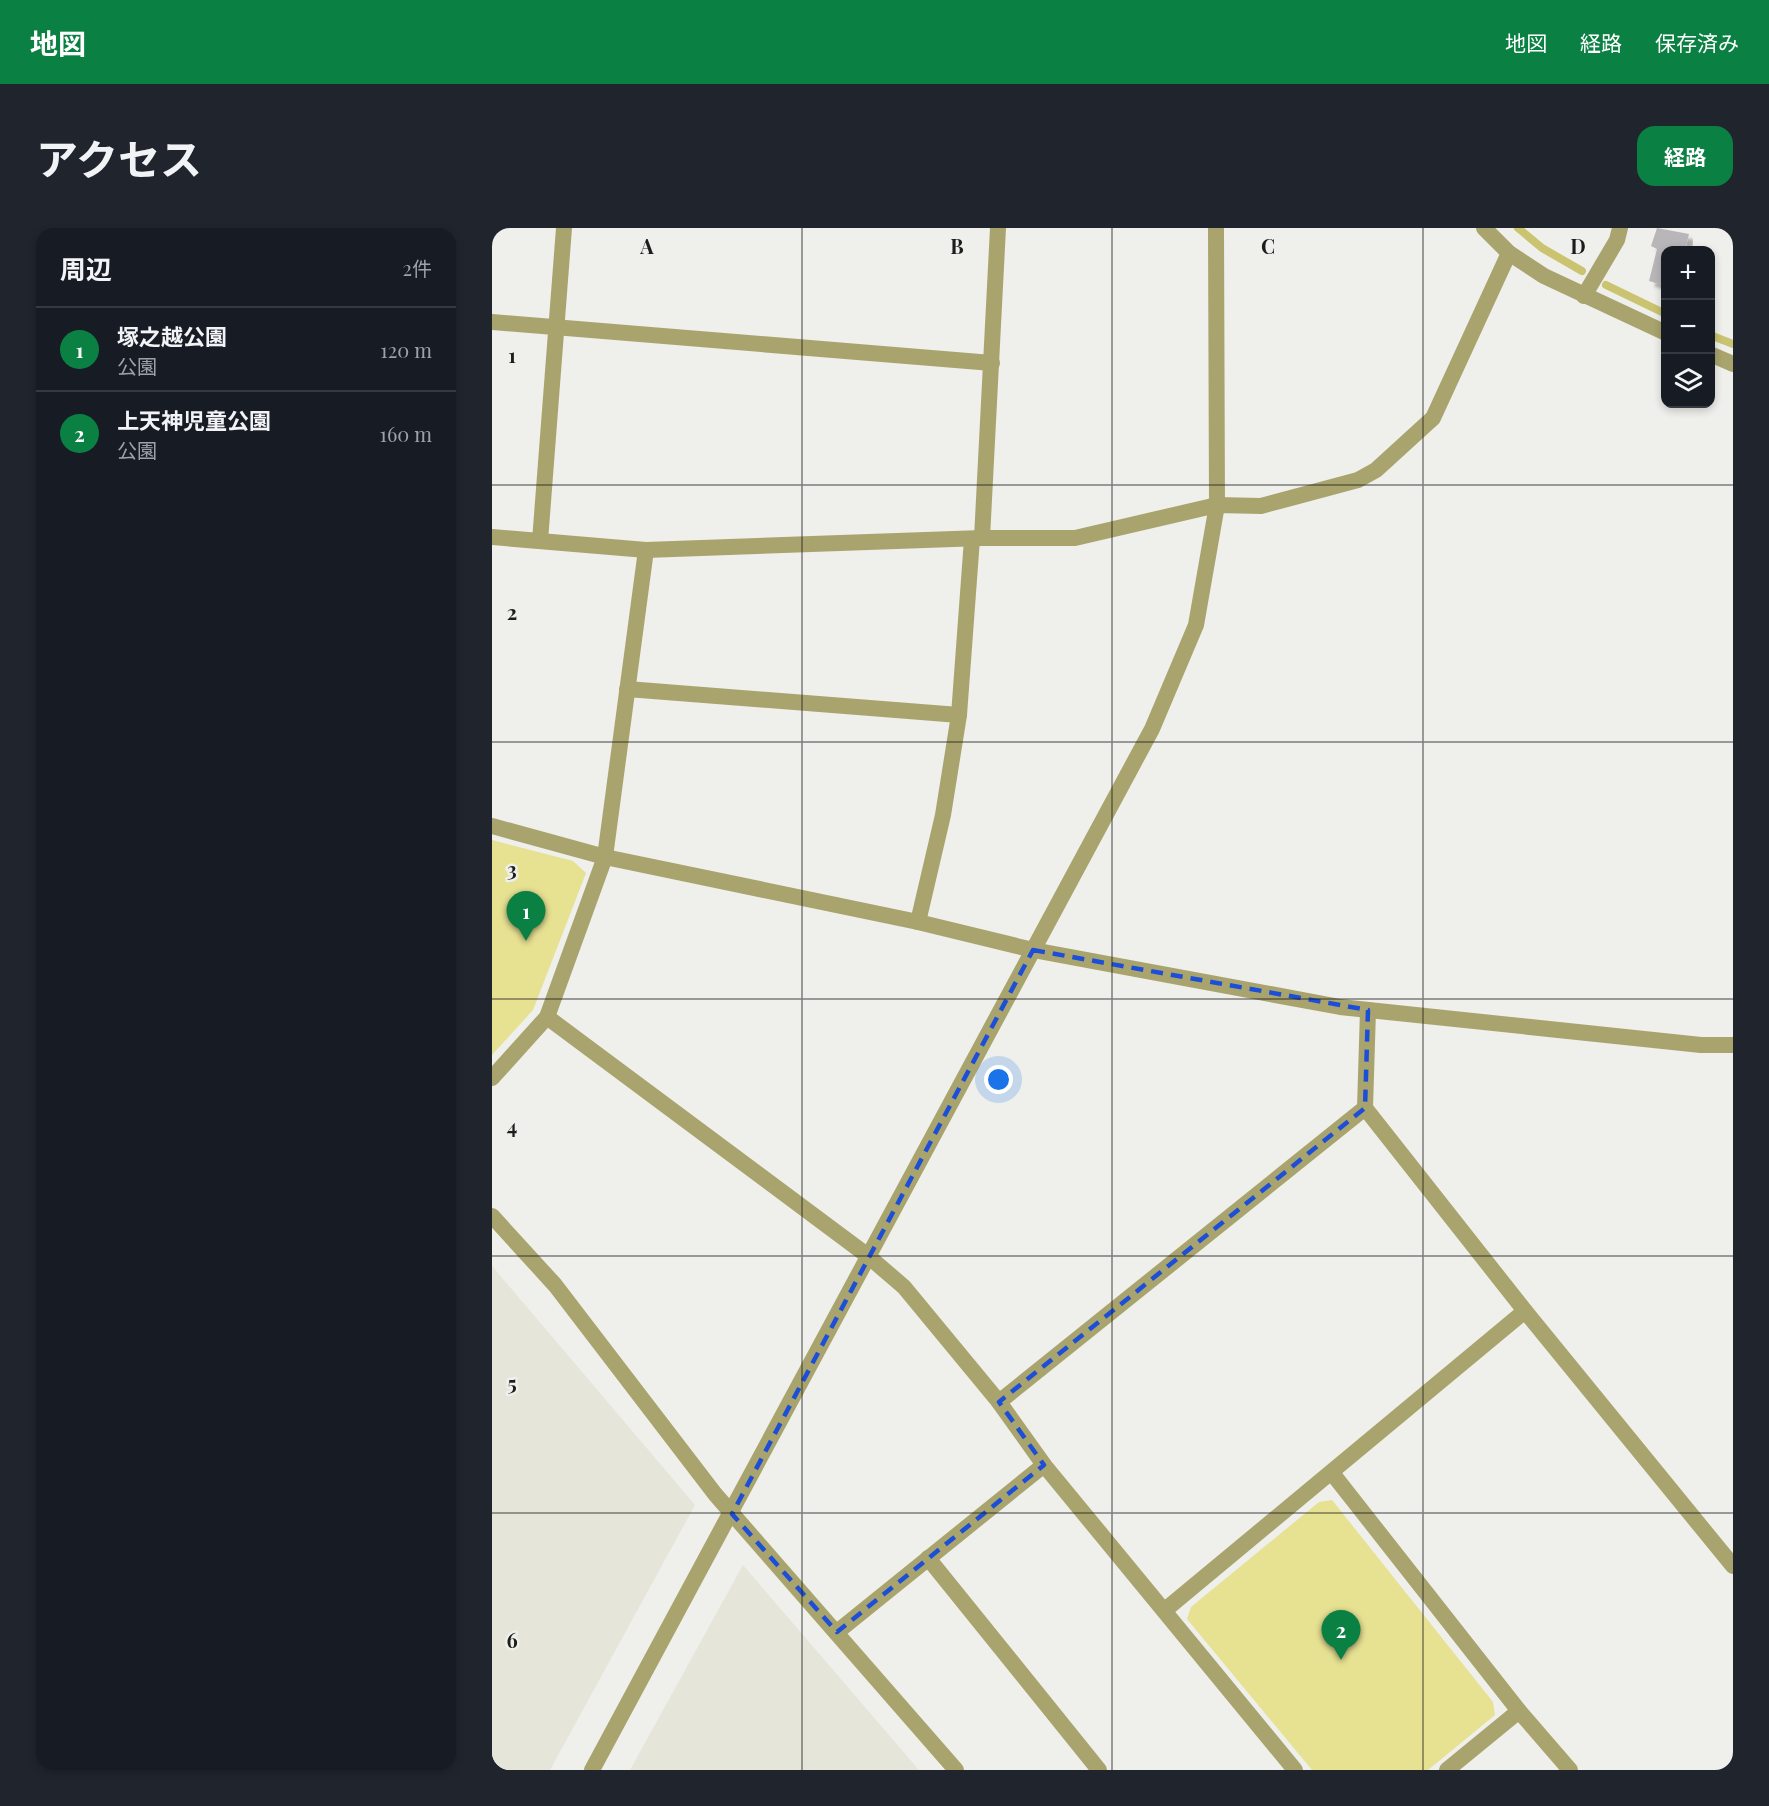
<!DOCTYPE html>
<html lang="ja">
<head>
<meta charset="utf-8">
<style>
	body { margin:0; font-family:"Playfair Display","Noto Sans JP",serif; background:#20242c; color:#f1f3f6 }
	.controls { position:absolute; right:18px; top:18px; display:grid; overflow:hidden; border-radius:12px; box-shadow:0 3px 9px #0003 }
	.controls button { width:54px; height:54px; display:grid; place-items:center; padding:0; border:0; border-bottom:2px solid #363941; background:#171b24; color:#f1f3f6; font:30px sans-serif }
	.you { position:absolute; left:507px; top:852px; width:21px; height:21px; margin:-15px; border:4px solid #fff; border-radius:50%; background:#1a73e8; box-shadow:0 0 0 9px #1a73e833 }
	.badge { display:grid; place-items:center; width:39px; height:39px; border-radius:50%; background:#0b8043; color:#fff; font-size:20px; font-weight:700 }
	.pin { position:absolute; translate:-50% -50px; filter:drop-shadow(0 2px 3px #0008) }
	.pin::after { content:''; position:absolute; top:32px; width:21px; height:18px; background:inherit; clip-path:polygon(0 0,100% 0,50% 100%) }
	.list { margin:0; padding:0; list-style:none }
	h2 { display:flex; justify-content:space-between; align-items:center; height:78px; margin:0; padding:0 24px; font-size:26px }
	h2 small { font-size:20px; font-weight:400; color:#9ea1a6 }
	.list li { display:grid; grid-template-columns:39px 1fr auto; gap:18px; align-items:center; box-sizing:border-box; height:84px; padding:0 24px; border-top:2px solid #363941 }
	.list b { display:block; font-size:22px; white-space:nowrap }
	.list p { margin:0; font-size:20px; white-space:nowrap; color:#9ea1a6 }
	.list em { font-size:20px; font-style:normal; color:#9ea1a6 }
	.icon { flex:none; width:33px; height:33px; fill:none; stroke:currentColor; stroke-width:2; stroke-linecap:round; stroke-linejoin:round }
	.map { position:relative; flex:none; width:1241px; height:1542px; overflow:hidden; border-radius:18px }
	header { display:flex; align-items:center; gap:36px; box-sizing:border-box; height:84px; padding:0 30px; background:#0b8043; color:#fff }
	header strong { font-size:28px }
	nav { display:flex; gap:33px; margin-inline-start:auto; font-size:21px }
	.intro { display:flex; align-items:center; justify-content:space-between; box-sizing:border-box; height:144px; padding:0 36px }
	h1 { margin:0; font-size:42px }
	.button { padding:15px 27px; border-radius:18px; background:#0b8043; color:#fff; font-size:21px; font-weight:700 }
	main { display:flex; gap:36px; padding:0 36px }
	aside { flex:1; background:#171b24; border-radius:18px; box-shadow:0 3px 9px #0003 }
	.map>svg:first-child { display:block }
	.built { fill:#e5e5da }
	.green { fill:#e7e192 }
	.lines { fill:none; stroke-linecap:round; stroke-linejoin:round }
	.stream { stroke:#cac36f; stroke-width:8 }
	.building { fill:#b9b6b9; filter:url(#shadow) }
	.minor { stroke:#a9a46d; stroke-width:16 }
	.tertiary { stroke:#a9a46d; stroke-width:16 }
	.marked { fill:none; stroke:#1d4ed8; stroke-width:4.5; stroke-dasharray:12 8; stroke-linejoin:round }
	.grid { fill:none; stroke:#1d1d1c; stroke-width:1.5; stroke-opacity:0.55 }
	.grid-label { font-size:20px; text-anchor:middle; font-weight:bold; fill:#1d1d1c; stroke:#efefec; stroke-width:5; stroke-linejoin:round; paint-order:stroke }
</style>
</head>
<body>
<header>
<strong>地図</strong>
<nav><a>地図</a><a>経路</a><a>保存済み</a></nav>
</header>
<div class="intro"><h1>アクセス</h1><a class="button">経路</a></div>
<main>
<aside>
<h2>周辺<small>2件</small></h2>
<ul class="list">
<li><span class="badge">1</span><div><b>塚之越公園</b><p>公園</p></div><em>120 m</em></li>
<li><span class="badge">2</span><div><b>上天神児童公園</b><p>公園</p></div><em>160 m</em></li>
</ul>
</aside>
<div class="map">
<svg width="1241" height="1542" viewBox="0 0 1241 1542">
	<defs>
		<filter id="shadow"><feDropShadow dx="5.5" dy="5.5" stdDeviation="1.5" flood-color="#0004"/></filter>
	</defs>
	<rect width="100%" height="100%" fill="#efefec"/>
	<g class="built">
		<polygon points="0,1038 203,1277 58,1542 0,1542"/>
		<polygon points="251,1337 427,1542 138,1542"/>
	</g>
	<g class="green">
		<polygon points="0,612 81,633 94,645 41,782 0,827"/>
		<polygon points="840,1272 1001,1474 1003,1487 936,1542 820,1542 695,1391 699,1379 827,1274"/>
	</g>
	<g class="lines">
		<g class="stream">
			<polyline points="1026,0 1050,20 1090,43"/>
			<polyline points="1114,57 1174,86"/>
			<polyline points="1218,107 1241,116"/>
		</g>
	</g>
	<polygon class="building" points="1165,0 1197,6 1193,22 1174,22 1174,58 1157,53 1165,21 1159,18"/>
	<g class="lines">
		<g class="minor">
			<polyline points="992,0 1017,25 1052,48 1174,105"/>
			<polyline points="1092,68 1125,12 1128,0"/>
			<polyline points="0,94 500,135"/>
			<polyline points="1218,126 1241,136"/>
			<polyline points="0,309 154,322 490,310 583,310 725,277 769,278 866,252 884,242 941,190 1017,25"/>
			<polyline points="490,310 506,0"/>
			<polyline points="48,313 72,0"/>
			<polyline points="135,461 467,487"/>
			<polyline points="426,694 451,587 467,487 480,311"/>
			<polyline points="876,782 873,880 1033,1083 1241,1338"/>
			<polyline points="55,789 376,1028 412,1059 507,1174 552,1237 803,1542"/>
			<polyline points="0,850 55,789 113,629 154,322"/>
			<polyline points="0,988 63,1057 223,1266 464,1542"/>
			<polyline points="507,1174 873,880"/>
			<polyline points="840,1245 1027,1483 1078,1542"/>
			<polyline points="436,1330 607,1542"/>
			<polyline points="673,1382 1033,1083"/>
			<polyline points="345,1404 552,1237"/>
			<polyline points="955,1542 1027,1483"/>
		</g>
		<g class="tertiary">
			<polyline points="0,598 113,629 426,694 541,722 848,779 1209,817 1241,817"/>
			<polyline points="100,1542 660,501 704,397 725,277 724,0"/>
		</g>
	</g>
	<path class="marked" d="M 541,722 L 876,782 L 873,880 L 507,1174 L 552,1237 L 345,1404 L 240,1286 Z"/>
	<path class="grid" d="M 310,0 L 310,1542M 620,0 L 620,1542M 931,0 L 931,1542M 0,257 L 1241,257M 0,514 L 1241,514M 0,771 L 1241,771M 0,1028 L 1241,1028M 0,1285 L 1241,1285"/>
	<g class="grid-label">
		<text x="155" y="26">A</text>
		<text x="465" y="26">B</text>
		<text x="776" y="26">C</text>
		<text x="1086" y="26">D</text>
		<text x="20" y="135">1</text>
		<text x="20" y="392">2</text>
		<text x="20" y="649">3</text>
		<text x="20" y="906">4</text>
		<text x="20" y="1163">5</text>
		<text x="20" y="1420">6</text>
	</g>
</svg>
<div class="controls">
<button>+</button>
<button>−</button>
<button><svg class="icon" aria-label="layers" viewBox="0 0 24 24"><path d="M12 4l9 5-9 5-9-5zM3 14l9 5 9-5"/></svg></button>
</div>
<div class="you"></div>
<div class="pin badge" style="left:34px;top:713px">1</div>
<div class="pin badge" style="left:849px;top:1432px">2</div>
</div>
</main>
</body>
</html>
